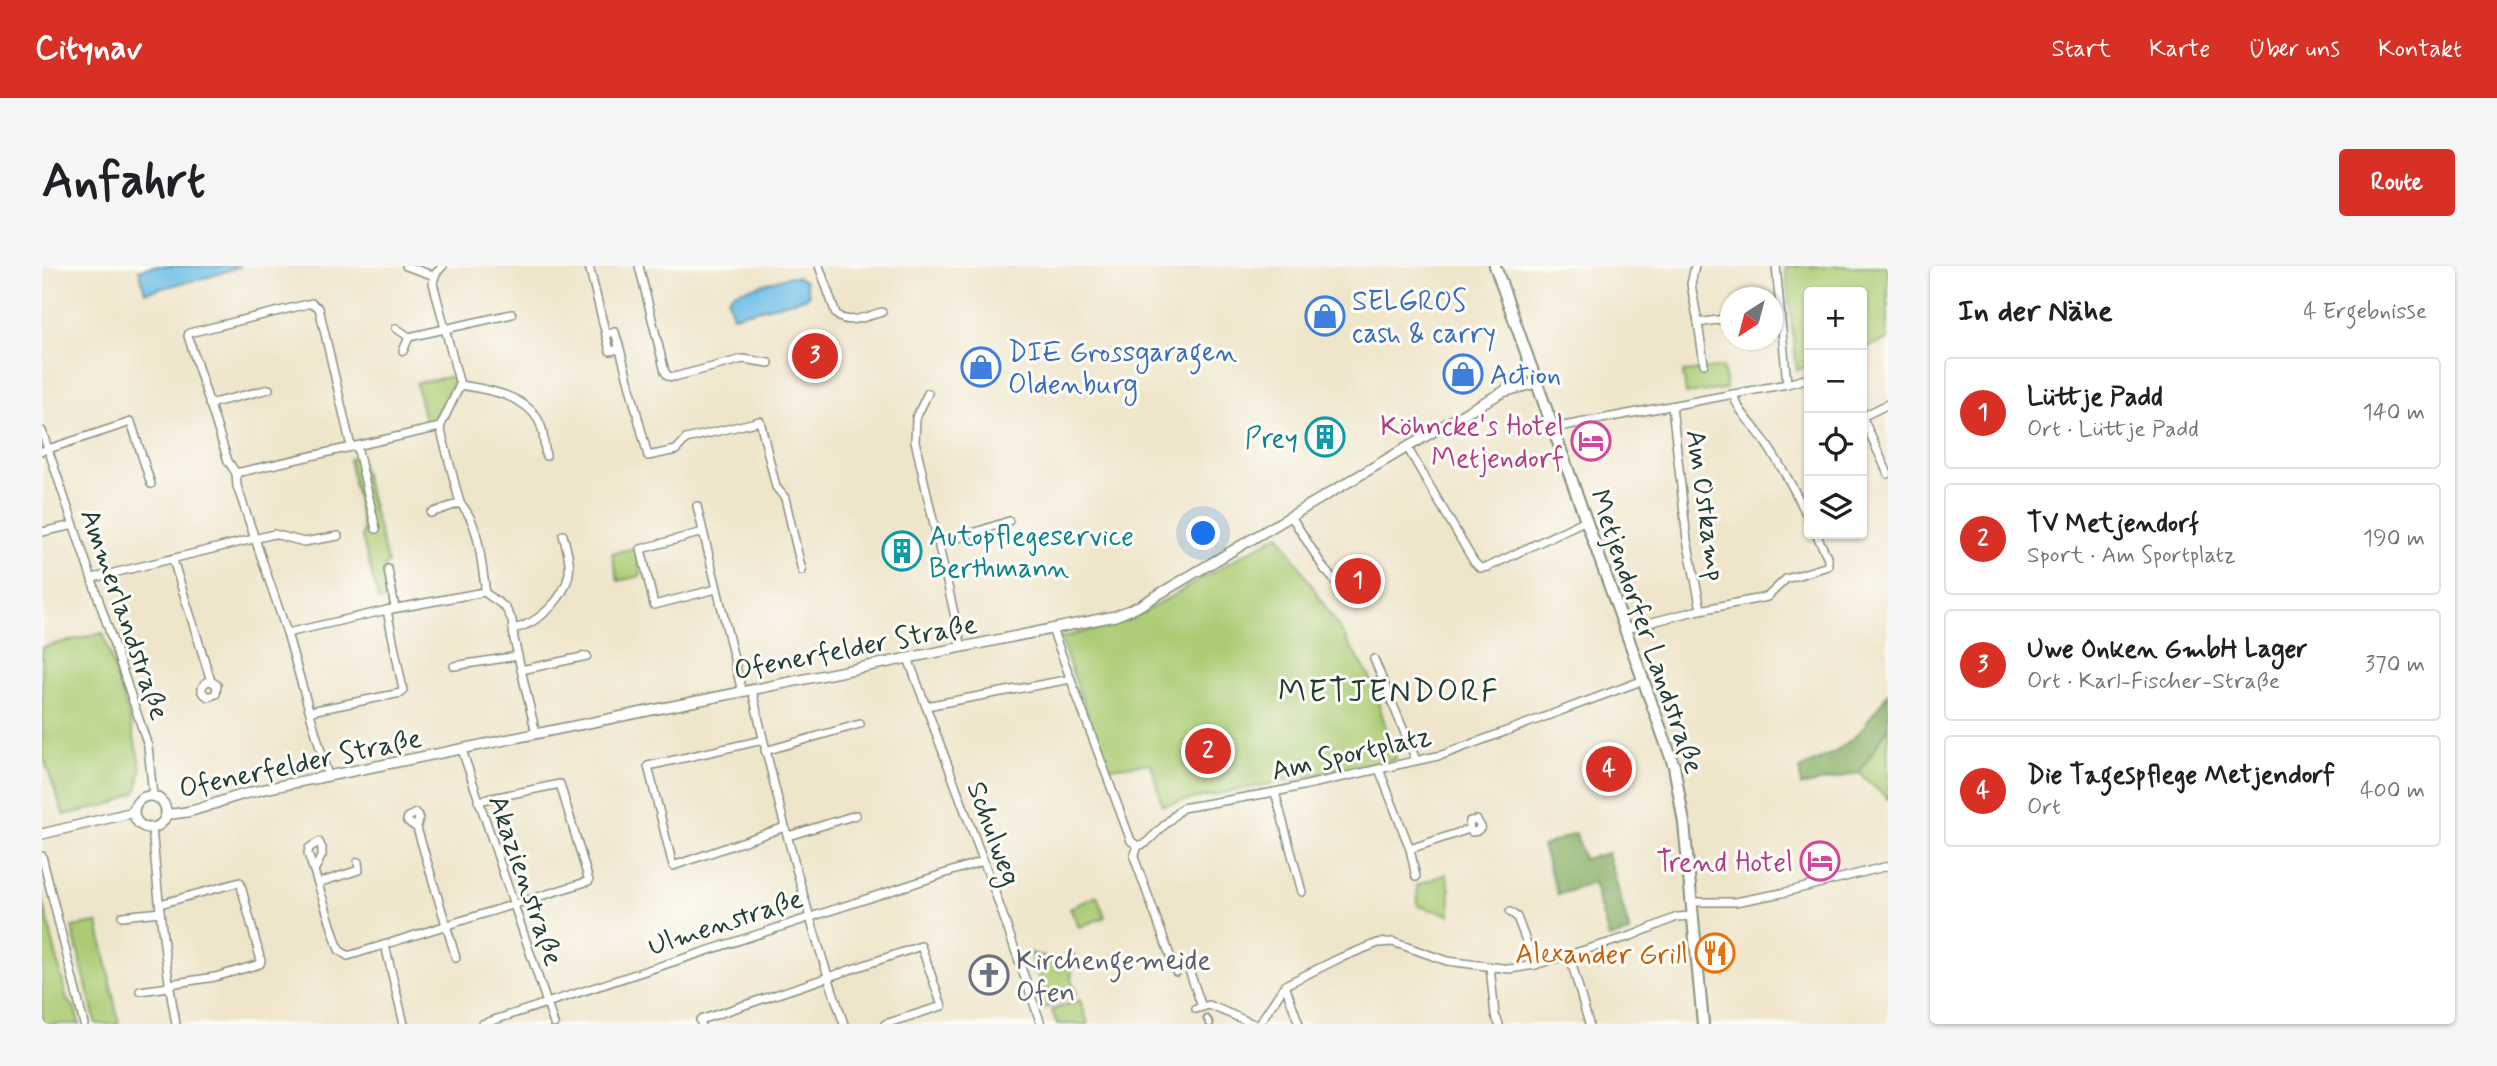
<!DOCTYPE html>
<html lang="de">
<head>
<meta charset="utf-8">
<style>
	body { margin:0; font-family:Mynerve,sans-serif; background:#f6f6f6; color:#202124 }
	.controls { position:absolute; right:21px; top:21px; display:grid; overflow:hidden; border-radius:7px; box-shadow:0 2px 5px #0004 }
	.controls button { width:63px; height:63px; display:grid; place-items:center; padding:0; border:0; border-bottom:2px solid #e0e0e0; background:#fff; color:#202124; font:35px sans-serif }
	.compass { position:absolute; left:1678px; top:21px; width:63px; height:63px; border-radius:50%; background:#fff; box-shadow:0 2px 5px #0004; rotate:216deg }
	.you { position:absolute; left:1162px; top:268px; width:24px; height:24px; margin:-18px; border:5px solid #fff; border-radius:50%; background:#1a73e8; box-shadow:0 0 0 10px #1a73e833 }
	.badge { display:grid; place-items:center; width:46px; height:46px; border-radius:50%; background:#d93025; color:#fff; font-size:23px; font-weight:700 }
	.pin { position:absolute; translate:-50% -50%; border:4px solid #fff; box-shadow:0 2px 7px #0006 }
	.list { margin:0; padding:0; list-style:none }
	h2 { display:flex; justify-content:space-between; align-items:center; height:91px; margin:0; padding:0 28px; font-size:30px }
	h2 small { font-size:23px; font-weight:400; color:#757577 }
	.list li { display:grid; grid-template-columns:46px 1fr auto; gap:21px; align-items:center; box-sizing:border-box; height:112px; margin:0 14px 14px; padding:0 14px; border:2px solid #e0e0e0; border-radius:7px }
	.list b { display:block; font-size:26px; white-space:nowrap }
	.list p { margin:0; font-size:23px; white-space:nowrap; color:#757577 }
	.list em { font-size:23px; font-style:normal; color:#757577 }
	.icon { flex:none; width:38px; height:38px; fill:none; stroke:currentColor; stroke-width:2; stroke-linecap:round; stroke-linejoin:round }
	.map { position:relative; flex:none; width:1846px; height:758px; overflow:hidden; border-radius:7px }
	header { display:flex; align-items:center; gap:42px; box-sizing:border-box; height:98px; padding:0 35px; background:#d93025; color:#fff }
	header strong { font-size:33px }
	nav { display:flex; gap:38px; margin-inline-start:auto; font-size:24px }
	.intro { display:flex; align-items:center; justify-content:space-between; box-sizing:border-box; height:168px; padding:0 42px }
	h1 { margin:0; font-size:49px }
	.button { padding:18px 32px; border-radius:7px; background:#d93025; color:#fff; font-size:24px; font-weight:700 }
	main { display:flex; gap:42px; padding:0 42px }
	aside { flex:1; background:#fff; border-radius:7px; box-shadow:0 2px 5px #0004 }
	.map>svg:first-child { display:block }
	.green { fill:#abcc75; stroke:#658454; stroke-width:2 }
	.forest { fill:#88b066; stroke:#54764d; stroke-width:2 }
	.water { fill:#6cbde7; stroke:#467d8e; stroke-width:2 }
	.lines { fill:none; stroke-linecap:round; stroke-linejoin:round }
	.pedestrian-casing { stroke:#87917f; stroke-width:9 }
	.minor-casing { stroke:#87917f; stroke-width:10 }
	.tertiary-casing { stroke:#87917f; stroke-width:12 }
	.secondary-casing { stroke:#87917f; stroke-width:14 }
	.pedestrian { stroke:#fff; stroke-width:5 }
	.minor { stroke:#fff; stroke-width:7 }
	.tertiary { stroke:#fff; stroke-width:9 }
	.secondary { stroke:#fff; stroke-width:10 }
	.labels { text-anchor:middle; stroke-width:6; stroke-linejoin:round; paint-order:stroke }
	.shop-label { font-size:28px; fill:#366cbe; stroke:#fdfcf7; text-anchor:start }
	.hotel-label { font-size:28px; fill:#b23c85; stroke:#fdfcf7; text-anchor:end }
	.culture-label { font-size:28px; fill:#0d838f; stroke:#fdfcf7; text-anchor:end }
	.street-label { font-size:28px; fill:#1f3d34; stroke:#fdfcf7 }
	.food-label { font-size:28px; fill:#c56008; stroke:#fdfcf7; text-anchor:end }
	.worship-label { font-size:28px; fill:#5b616d; stroke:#fdfcf7; text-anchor:start }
	.quarter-label { font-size:32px; letter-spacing:2px; fill:#1f3d34; stroke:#fdfcf7 }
</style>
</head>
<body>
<header>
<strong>Citynav</strong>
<nav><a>Start</a><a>Karte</a><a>Über uns</a><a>Kontakt</a></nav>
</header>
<div class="intro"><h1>Anfahrt</h1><a class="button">Route</a></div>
<main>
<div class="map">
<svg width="1846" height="758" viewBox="0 0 1846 758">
	<rect width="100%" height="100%" fill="#fdfcf7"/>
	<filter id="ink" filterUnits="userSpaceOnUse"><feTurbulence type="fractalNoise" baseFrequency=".0143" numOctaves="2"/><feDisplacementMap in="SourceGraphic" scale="14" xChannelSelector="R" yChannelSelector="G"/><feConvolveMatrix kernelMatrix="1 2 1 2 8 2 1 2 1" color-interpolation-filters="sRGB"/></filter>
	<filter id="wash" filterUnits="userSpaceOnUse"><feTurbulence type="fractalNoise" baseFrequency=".00686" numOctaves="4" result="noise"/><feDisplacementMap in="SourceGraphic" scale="28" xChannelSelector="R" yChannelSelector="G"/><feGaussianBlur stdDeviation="1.57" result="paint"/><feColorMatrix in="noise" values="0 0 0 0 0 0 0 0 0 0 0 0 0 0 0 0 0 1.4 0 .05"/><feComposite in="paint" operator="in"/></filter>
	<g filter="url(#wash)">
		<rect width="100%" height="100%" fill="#efe5ca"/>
		<g class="green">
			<polygon points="1743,0 1846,0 1846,74 1820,83 1820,26 1767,26 1767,100 1755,104"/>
			<polygon points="1681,101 1684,123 1644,128 1641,106"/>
			<polygon points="412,110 412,116 394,153 384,158 374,117"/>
			<polygon points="317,190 346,298 342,299 350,333 337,335 320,271 321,262 307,193"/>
			<polygon points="1237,268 1328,411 1354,493 1120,539 1109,497 1065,502 1018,372 1090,353"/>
			<polygon points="593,282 599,310 576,315 570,287"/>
			<polygon points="61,367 87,449 99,503 95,525 73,537 22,549 0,488 0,381"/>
			<polygon points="1846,461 1846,533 1817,507"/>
			<polygon points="1404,608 1408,624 1408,649 1376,640 1375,619"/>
			<polygon points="0,630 25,734 33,742 37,758 0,758"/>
			<polygon points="1055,630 1063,651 1037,661 1028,642"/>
			<polygon points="56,657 77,758 54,758 30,661"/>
			<polygon points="988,687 1017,694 1032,688 1029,713 1035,728 1002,743 996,727 999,719"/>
			<polygon points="1038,734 1046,758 1015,758 1010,744"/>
		</g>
		<g class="forest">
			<polygon points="1846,427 1846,461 1817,507 1759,520 1758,503 1793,486 1817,467"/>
			<polygon points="1534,567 1541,593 1566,587 1588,667 1567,672 1551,617 1516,629 1500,580"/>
		</g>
		<g class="water">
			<polygon points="111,0 199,0 170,10 103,26 97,4"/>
			<polygon points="748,10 756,11 763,15 767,29 763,32 691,50 686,33 691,27"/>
		</g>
	</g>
	<g filter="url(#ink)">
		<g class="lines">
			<g class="pedestrian-casing">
				<polyline id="pedestrian" points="1165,753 1168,758"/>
			</g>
			<g class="minor-casing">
				<g id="minor">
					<polyline points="364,0 393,10"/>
					<polyline points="547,0 568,85 578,83 606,190 634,184 644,173 718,155 734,221 743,232 760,305"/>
					<polyline points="597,0 623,106 626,110 632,111 701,93 727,97"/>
					<path d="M 777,0 L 794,48 C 805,60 825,50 840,46"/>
					<polyline points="1653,0 1649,18 1656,57 1688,52"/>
					<polyline points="1734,0 1745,118"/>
					<polyline points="1656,57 1662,98"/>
					<polyline points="354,62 367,71 470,48"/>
					<polyline points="564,68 573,66 578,83"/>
					<polyline points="361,85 367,71"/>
					<path d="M 418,119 C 445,123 491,130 500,163 C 502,171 502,181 504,190"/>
					<polyline points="886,127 874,152 873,175 920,382"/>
					<path d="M 1691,128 C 1696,146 1711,158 1721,173 C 1739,199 1754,226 1767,254"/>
					<polyline points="167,138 227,123"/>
					<polyline points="1630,140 1645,274 1659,343"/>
					<polyline points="1820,150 1846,208"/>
					<polyline points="1820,151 1846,138"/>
					<path d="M 398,161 L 418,237 C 438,258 438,292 443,319 L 442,326"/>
					<polyline points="1511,162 1745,118 1767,112"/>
					<polyline points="0,165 106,480 111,530"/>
					<polyline points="315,180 334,263"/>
					<polyline points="1365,181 1432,296 1438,302 1446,301 1544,254"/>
					<polyline points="0,185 89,156 109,218"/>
					<polyline points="194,207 186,195 146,70 147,67 270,37 277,42 309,181"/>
					<polyline points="194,207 398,161 418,119 391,17 394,7 401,0"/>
					<polyline points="194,207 195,220 245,367 286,510"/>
					<polyline points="655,240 700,426"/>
					<polyline points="389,247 418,237"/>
					<polyline points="1249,250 1283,304 1293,315"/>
					<polyline points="0,266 32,259"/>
					<polyline points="661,266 599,283 612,339 674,323"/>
					<polyline points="898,278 967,255"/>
					<polyline points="131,294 169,415 175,419 174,428 166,431 160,426 160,421 164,416 169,415"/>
					<polyline points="346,303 353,342"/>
					<polyline points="51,312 232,268 262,276 296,270"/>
					<path d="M 471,363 C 496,358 523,333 527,307 C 529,295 524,281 521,269"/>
					<polyline points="1010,363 1089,575 1096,580 1104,577 1140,542 1233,526 1400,489 1602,414"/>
					<polyline points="1583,363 1653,345 1725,331 1744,313 1786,300 1786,292 1774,268"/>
					<polyline points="245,367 345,344 442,326 463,341 470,354 472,373 494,468"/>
					<polyline points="866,392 950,618 999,758"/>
					<polyline points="1332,393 1374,494"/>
					<polyline points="412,400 476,390"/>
					<polyline points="479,404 545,390"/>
					<path d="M 710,424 C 735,536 764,649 802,758"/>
					<polyline points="884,440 1029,413"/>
					<polyline points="269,445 359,427 361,424 345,344"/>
					<polyline points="721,474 606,500 631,600 743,561"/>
					<polyline points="420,484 512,758"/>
					<polyline points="723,485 818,458"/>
					<polyline points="1337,503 1368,583 1427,563 1430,566 1435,565 1439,561 1435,554 1428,555 1427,563"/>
					<polyline points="1233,526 1260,626"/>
					<path d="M 110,562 C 116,628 122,693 134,758"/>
					<polyline points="375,562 365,555 366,551 374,547 377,550 375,562 414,692"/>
					<polyline points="746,570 814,549"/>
					<polyline points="1096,580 1092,591 1134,706"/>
					<polyline points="1368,583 1374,611"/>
					<polyline points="0,590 42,758"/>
					<polyline points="272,605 266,588 267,582 277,576 280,582 280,589 272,605 297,684 306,690 547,615 518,518 436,535"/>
					<polyline points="276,617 317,604 316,596"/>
					<polyline points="1650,636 1693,636 1740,627 1846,600"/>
					<polyline points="118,638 198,616 219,695 218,698 173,711 127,718"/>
					<polyline points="1468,646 1475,651 1493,699"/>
					<polyline points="80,650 118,646"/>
					<polyline points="343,679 362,758"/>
					<polyline points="1527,688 1547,758"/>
					<polyline points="1448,701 1453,749 1457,758"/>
					<polyline points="1147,704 1160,741"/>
					<polyline points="1243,719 1257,758"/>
					<polyline points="98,725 127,721"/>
					<polyline points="1154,743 1167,739 1212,758"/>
					<polyline points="440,758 941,595"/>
					<polyline points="659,758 658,754 879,680 900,740 843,758"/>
					<polyline points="1217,758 1243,719 1298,692 1336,677 1351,676 1405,695 1468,703 1493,699 1589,670 1635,651 1651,650"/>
				</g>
			</g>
			<g class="tertiary-casing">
				<g id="tertiary">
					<polyline points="1462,125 1479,109 1490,104"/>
					<circle cx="108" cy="546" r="16"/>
					<path d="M 125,548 C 151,548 174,536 199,529 C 227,521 257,516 286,510 L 1073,350 L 1097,340 L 1428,144 L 1461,126 L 1494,117"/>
					<polyline points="0,568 92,546"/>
				</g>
			</g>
			<g class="secondary-casing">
				<polyline id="secondary" points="1453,0 1632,500 1642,557 1661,758"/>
			</g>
			<use href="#pedestrian" class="pedestrian"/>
			<use href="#minor" class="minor"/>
			<use href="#tertiary" class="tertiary"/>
			<use href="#secondary" class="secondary"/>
		</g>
	</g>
	<defs>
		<g id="shop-ring" transform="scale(2.0125)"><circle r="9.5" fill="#fdfcf7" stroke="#3f7fe0" stroke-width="1.5"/><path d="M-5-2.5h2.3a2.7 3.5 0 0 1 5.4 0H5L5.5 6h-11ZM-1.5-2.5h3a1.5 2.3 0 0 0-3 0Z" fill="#3f7fe0"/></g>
		<g id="building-ring" transform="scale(2.0125)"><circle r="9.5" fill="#fdfcf7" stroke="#0f9aa8" stroke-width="1.5"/><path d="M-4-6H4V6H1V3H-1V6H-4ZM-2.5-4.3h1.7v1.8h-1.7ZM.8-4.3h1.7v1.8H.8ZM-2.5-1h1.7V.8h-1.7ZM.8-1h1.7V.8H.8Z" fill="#0f9aa8"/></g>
		<g id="hotel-ring" transform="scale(2.0125)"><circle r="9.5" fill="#fdfcf7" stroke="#d1479c" stroke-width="1.5"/><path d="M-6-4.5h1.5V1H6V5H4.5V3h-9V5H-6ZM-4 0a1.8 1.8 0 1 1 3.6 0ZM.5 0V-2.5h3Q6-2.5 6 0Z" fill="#d1479c"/></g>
		<g id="restaurant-ring" transform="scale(2.0125)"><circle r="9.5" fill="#fdfcf7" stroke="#e8710a" stroke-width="1.5"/><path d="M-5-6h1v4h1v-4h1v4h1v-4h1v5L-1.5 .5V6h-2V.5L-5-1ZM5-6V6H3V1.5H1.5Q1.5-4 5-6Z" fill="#e8710a"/></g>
		<g id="church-ring" transform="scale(2.0125)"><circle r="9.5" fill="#fdfcf7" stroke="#6b7280" stroke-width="1.5"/><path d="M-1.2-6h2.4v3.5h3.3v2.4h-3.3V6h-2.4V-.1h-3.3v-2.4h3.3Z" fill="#6b7280"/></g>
	</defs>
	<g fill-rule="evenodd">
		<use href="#shop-ring" x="1283" y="50"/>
		<use href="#shop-ring" x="939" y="101"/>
		<use href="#shop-ring" x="1421" y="108"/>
		<use href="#building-ring" x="1283" y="171"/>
		<use href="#hotel-ring" x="1549" y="175"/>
		<use href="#building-ring" x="860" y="285"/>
		<use href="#hotel-ring" x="1778" y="595"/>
		<use href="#restaurant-ring" x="1673" y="687"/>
		<use href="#church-ring" x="947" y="709"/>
	</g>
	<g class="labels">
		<g class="shop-label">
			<text x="1310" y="44">SELGROS<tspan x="1310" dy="32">cash &amp; carry</tspan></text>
			<text x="966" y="95">DIE Grossgaragen<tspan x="966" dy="32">Oldenburg</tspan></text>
			<text x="1448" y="118">Action</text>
		</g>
		<g class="hotel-label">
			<text x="1522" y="169">Köhncke's Hotel<tspan x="1522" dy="32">Metjendorf</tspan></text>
			<text x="1751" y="605">Trend Hotel</text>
		</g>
		<g class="culture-label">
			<text x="1256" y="181">Prey</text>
			<text x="887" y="279" text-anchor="start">Autopflegeservice<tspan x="887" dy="32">Berthmann</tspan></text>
		</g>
		<g class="street-label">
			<text transform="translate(1665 239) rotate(82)" y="10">Am Ostkamp</text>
			<text transform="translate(84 348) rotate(71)" y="10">Ammerlandstraße</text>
			<text transform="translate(1606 365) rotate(71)" y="10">Metjendorfer Landstraße</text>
			<text transform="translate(813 380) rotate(-11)" y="10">Ofenerfelder Straße</text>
			<text transform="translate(1309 486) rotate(-13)" y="10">Am Sportplatz</text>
			<text transform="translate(258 496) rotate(-12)" y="10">Ofenerfelder Straße</text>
			<text transform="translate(953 567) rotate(70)" y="10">Schulweg</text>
			<text transform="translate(485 614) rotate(71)" y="10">Akazienstraße</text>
			<text transform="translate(683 655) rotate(-18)" y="10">Ulmenstraße</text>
		</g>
		<g class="food-label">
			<text x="1646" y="697">Alexander Grill</text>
		</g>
		<g class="worship-label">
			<text x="974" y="703">Kirchengemeide<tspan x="974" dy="32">Ofen</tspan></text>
		</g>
		<g class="quarter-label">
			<text x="1347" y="435">METJENDORF</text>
		</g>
	</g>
</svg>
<div class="controls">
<button>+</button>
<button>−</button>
<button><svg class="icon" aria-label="locate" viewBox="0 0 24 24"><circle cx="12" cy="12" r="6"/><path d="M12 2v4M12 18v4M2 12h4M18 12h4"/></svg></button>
<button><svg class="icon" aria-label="layers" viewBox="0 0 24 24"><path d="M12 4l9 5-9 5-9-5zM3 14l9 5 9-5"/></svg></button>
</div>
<svg class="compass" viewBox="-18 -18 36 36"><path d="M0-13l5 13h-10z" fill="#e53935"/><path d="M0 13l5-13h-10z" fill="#757577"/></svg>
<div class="you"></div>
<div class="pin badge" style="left:1316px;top:315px">1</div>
<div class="pin badge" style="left:1166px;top:485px">2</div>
<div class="pin badge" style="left:773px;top:90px">3</div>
<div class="pin badge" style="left:1567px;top:503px">4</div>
</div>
<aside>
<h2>In der Nähe<small>4 Ergebnisse</small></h2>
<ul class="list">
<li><span class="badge">1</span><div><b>Lüttje Padd</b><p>Ort · Lüttje Padd</p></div><em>140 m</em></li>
<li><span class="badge">2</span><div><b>TV Metjendorf</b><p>Sport · Am Sportplatz</p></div><em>190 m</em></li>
<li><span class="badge">3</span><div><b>Uwe Onken GmbH Lager</b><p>Ort · Karl-Fischer-Straße</p></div><em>370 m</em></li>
<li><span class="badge">4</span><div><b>Die Tagespflege Metjendorf</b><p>Ort</p></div><em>400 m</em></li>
</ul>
</aside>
</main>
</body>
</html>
